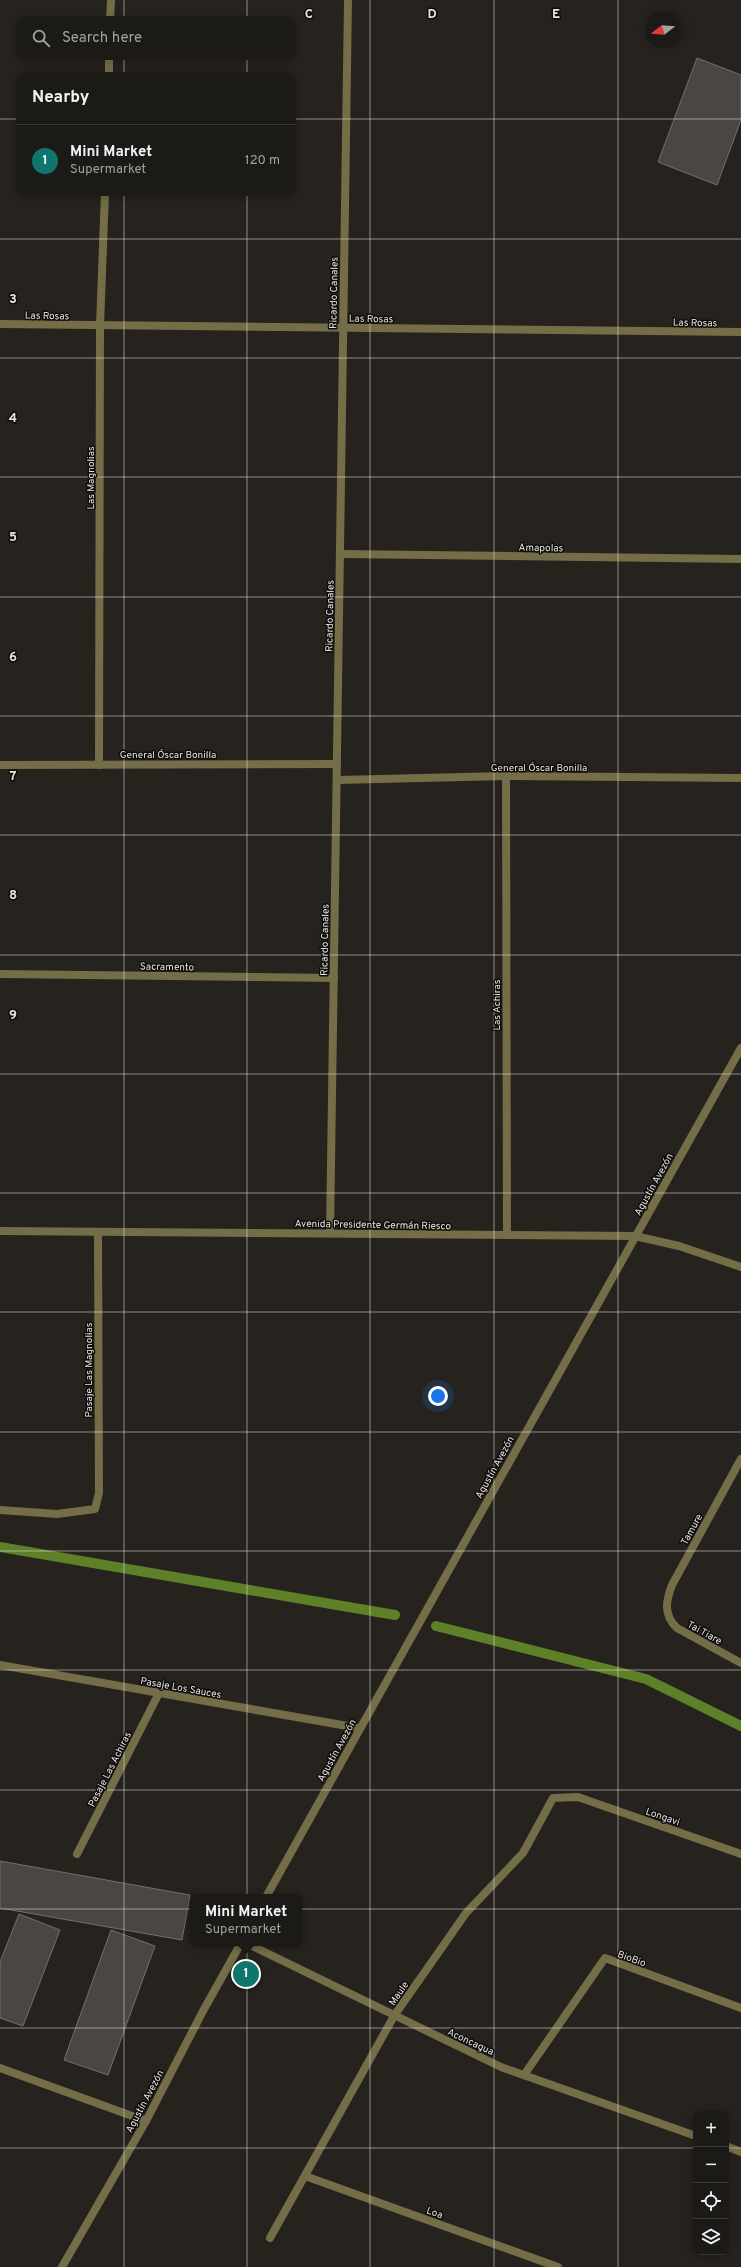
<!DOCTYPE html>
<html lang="en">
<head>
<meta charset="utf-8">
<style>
	body { margin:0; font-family:Overpass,sans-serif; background:#292723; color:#f1f3f6 }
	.controls { position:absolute; right:12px; bottom:12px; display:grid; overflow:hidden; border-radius:8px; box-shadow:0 2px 10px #0003 }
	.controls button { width:36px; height:36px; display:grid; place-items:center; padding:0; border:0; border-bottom:1px solid #3a3835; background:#1c1a16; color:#f1f3f6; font:20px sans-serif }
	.compass { position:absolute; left:645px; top:12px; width:36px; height:36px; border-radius:50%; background:#1c1a16; box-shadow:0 2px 10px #0003; rotate:253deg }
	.you { position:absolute; left:438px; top:1396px; width:14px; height:14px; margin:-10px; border:3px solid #fff; border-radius:50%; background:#1a73e8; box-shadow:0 0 0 6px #1a73e833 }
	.badge { display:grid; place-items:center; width:26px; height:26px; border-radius:50%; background:#0f766e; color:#fff; font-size:13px; font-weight:700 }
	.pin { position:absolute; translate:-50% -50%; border:2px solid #fff; box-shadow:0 1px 4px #0006 }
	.popup { position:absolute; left:190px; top:1894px; width:112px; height:52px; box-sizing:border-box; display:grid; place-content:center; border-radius:8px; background:#1c1a16; filter:drop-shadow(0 1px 3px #0005); font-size:13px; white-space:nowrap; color:#a0a1a1 }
	.popup b { font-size:15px; color:#f1f3f6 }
	.popup::after { content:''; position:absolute; left:50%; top:100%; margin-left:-8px; border:8px solid transparent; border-top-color:#1c1a16 }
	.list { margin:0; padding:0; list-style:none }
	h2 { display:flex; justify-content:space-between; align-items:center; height:52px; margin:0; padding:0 16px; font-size:17px }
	h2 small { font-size:13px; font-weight:400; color:#a0a1a1 }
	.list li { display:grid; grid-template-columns:26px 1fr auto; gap:12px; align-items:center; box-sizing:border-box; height:72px; padding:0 16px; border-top:1px solid #3a3835 }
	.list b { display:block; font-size:15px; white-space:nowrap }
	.list p { margin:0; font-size:13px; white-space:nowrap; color:#a0a1a1 }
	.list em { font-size:13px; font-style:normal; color:#a0a1a1 }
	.icon { flex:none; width:22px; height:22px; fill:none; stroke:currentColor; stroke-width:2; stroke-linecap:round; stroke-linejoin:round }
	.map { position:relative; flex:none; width:741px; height:2267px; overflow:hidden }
	.search { position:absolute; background:#1c1a16; box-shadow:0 2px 10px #0003; left:16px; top:16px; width:280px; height:44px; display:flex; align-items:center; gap:10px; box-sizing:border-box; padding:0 14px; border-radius:12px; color:#a0a1a1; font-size:15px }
	.panel { position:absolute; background:#1c1a16; box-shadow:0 2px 10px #0003; left:16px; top:72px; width:280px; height:124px; border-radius:12px }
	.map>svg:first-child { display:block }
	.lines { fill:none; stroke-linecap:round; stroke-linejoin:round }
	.stream { stroke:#5e8029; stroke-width:10 }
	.building { fill:#4c4643; stroke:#756e6b }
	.minor { stroke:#736d48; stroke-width:8 }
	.tertiary { stroke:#736d48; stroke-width:8 }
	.grid { fill:none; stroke:#e7e4e1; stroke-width:1; stroke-opacity:0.55 }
	.labels { text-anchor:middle; stroke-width:3; stroke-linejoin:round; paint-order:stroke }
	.street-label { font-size:10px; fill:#e7e4e1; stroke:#0e0c0a }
	.grid-label { font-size:13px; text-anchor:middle; font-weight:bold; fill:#e7e4e1; stroke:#0e0c0a; stroke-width:3; stroke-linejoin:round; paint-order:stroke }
</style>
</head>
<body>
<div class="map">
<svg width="741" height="2267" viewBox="0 0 741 2267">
	<rect width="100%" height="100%" fill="#26221e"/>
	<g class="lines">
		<g class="stream">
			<polyline points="0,1547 395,1615"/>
			<polyline points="436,1626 646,1679 741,1726"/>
		</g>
	</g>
	<g class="building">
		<polygon points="697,58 741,75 741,120 717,185 658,162"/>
		<polygon points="0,1861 190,1895 182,1940 0,1908"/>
		<polygon points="19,1914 60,1930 23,2026 0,2018 0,1962"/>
		<polygon points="111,1930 155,1946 108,2075 64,2060"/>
	</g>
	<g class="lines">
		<g class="minor">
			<polyline points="110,20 111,0"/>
			<polyline points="109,76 109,56"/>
			<polyline points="0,324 741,332"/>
			<polyline points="340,554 741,559"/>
			<polyline points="0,765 337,764"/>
			<polyline points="99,765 100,326 105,192"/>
			<polyline points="506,776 507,1235"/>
			<polyline points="337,780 506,776 741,778"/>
			<polyline points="0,974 334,978"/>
			<polyline points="330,1233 348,0"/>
			<polyline points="635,1236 679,1246 741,1267"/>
			<path d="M 741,1459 L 672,1585 C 666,1601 663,1615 677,1628 L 741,1663"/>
			<polyline points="0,1510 57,1514 95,1509 99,1493 98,1232"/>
			<polyline points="0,1665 359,1728"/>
			<polyline points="77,1854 159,1693"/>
			<polyline points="246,1943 501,2067 696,2136"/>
			<polyline points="0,2068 146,2121"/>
			<polyline points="524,2075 605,1958 741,2008"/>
			<polyline points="726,2146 741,2152"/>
			<polyline points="305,2176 558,2267"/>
			<polyline points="270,2238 394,2016 466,1913 523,1853 553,1798 578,1797 741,1854"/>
		</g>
		<g class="tertiary">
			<polyline points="0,1231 635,1236"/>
			<polyline points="266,1897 741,1048"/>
			<polyline points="62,2267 146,2121 203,2011 241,1943"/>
		</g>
	</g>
	<path class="grid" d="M 124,0 L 124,20M 247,0 L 247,20M 370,0 L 370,2267M 494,0 L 494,2267M 618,0 L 618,2267M 124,56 L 124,76M 247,56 L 247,76M 0,119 L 20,119M 292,119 L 741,119M 124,192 L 124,2267M 247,192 L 247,2267M 0,239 L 741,239M 0,358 L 741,358M 0,477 L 741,477M 0,597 L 741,597M 0,716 L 741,716M 0,835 L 741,835M 0,955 L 741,955M 0,1074 L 741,1074M 0,1193 L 741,1193M 0,1312 L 741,1312M 0,1432 L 741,1432M 0,1551 L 741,1551M 0,1670 L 741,1670M 0,1790 L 741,1790M 0,1909 L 741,1909M 0,2028 L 741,2028M 0,2148 L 696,2148M 726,2148 L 741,2148"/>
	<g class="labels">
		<g class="street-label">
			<text transform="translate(333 293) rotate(-89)" y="4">Ricardo Canales</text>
			<text transform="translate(47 315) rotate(1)" y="4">Las Rosas</text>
			<text transform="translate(371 318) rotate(1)" y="4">Las Rosas</text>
			<text transform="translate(695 322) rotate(1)" y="4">Las Rosas</text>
			<text transform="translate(90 478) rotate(-90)" y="4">Las Magnolias</text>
			<text transform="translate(541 547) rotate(1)" y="4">Amapolas</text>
			<text transform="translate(329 616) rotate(-89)" y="4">Ricardo Canales</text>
			<text x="168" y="758">General Óscar Bonilla</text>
			<text x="539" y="771">General Óscar Bonilla</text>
			<text transform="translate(324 940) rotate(-89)" y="4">Ricardo Canales</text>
			<text transform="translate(167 966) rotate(1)" y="4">Sacramento</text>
			<text transform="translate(496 1005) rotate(-90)" y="4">Las Achiras</text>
			<text transform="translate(653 1184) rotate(-61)" y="4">Agustín Avezón</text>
			<text transform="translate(373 1224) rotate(1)" y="4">Avenida Presidente Germán Riesco</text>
			<text transform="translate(88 1370) rotate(-90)" y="4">Pasaje Las Magnolias</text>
			<text transform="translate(494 1467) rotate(-61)" y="4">Agustín Avezón</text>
			<text transform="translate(691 1529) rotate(-61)" y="4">Tamure</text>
			<text transform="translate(705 1632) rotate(29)" y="4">Tai Tiare</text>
			<text transform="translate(181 1687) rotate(10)" y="4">Pasaje Los Sauces</text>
			<text transform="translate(336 1750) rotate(-61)" y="4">Agustín Avezón</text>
			<text transform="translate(109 1769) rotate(-63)" y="4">Pasaje Las Achiras</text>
			<text transform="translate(663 1816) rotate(19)" y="4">Longavi</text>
			<text transform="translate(632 1958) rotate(20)" y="4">BioBio</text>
			<text transform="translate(398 1993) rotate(-55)" y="4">Maule</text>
			<text transform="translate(471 2041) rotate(25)" y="4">Aconcagua</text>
			<text transform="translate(144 2101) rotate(-62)" y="4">Agustín Avezón</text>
			<text transform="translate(435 2212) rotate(20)" y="4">Loa</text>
		</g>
	</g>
	<g class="grid-label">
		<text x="309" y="18">C</text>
		<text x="432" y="18">D</text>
		<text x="556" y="18">E</text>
		<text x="13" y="303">3</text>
		<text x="13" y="422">4</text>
		<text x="13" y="541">5</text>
		<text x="13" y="661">6</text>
		<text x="13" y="780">7</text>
		<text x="13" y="899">8</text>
		<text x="13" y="1019">9</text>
	</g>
</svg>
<div class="controls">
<button>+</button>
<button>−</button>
<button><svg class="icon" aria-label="locate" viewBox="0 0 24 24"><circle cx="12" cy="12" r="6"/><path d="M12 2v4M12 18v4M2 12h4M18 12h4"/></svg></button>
<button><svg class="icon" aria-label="layers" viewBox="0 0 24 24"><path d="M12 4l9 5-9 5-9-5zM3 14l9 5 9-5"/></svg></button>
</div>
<svg class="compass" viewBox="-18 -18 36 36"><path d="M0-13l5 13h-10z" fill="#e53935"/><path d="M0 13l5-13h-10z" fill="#a0a1a1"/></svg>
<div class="you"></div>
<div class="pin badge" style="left:246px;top:1974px">1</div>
<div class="popup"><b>Mini Market</b>Supermarket</div>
<div class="search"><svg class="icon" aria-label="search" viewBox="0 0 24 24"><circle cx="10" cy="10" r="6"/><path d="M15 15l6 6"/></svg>Search here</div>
<section class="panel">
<h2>Nearby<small></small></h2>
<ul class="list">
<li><span class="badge">1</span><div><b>Mini Market</b><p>Supermarket</p></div><em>120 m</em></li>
</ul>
</section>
</div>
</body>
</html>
